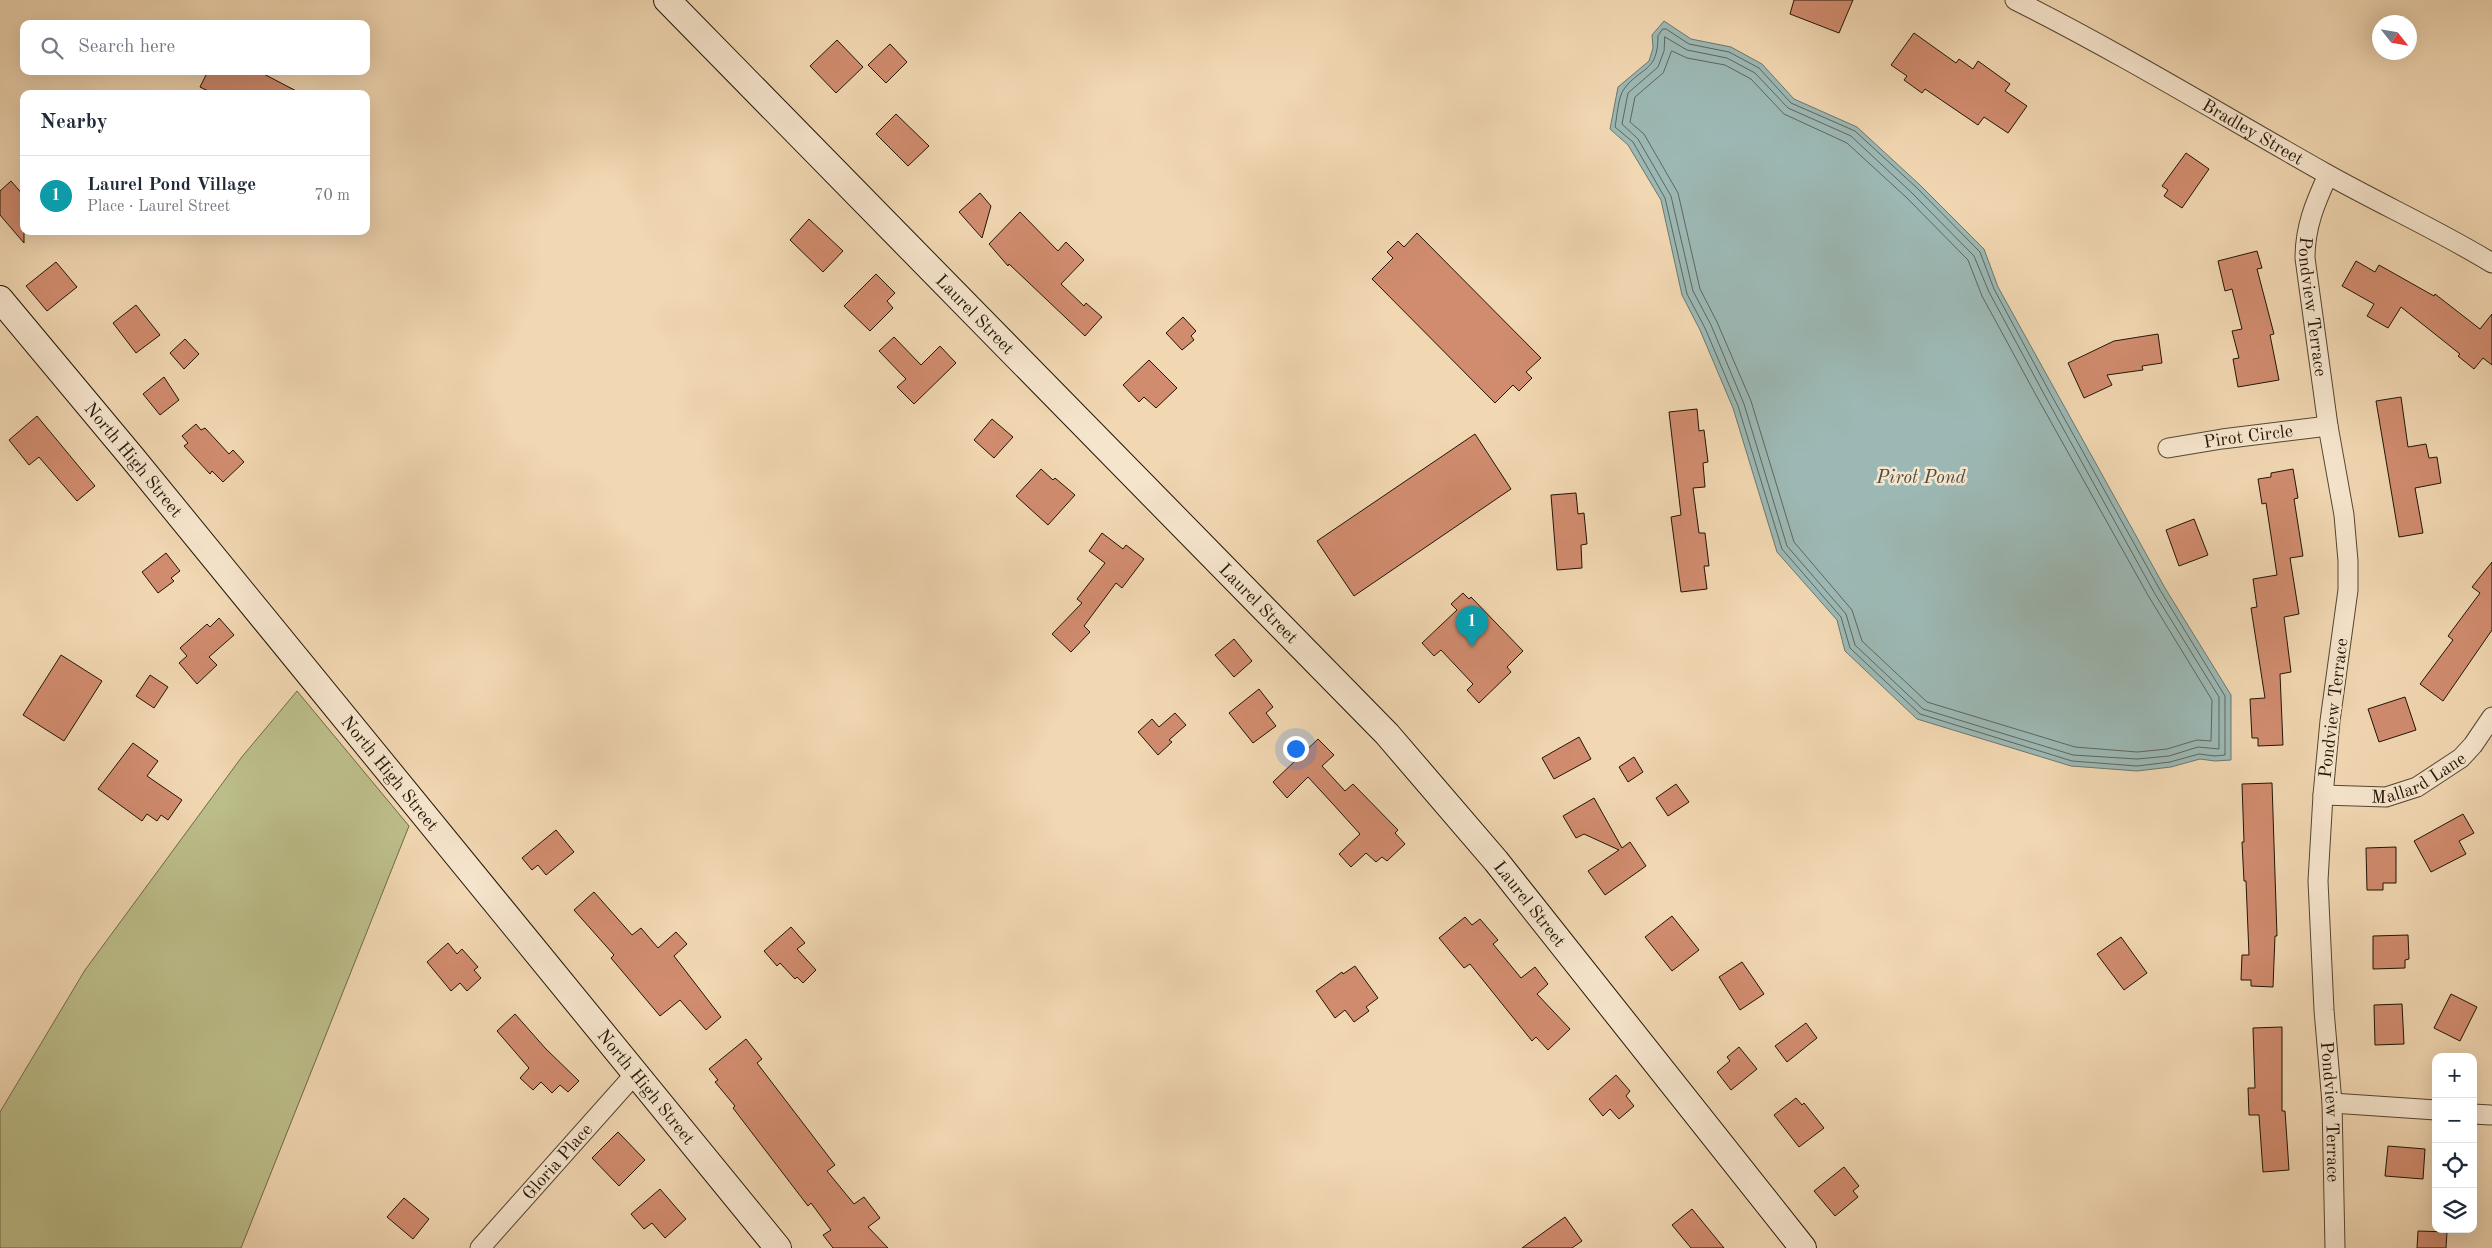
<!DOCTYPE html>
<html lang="en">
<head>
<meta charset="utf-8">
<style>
	body { margin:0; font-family:"Old Standard TT",serif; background:#f2f2f3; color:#1f2937 }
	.controls { position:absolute; right:15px; bottom:15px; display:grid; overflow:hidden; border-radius:10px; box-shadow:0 5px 20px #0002 }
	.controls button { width:45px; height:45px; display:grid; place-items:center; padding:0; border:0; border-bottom:1px solid #e0e1e3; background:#fff; color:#1f2937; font:25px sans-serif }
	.compass { position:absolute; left:2372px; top:15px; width:45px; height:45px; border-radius:50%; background:#fff; box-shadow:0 5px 20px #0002; rotate:121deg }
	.you { position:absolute; left:1295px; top:748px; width:18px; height:18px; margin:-12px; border:4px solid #fff; border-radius:50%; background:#1a73e8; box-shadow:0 0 0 8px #1a73e833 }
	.badge { display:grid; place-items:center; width:32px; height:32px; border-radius:50%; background:#2563eb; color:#fff; font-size:16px; font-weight:700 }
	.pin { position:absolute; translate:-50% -41px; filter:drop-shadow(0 1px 2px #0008) }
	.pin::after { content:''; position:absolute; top:26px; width:18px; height:15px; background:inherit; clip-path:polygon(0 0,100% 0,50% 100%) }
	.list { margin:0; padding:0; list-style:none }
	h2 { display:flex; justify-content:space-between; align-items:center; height:65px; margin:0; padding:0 20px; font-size:21px }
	h2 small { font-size:16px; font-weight:400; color:#747a83 }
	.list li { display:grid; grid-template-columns:32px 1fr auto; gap:15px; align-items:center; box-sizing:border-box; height:80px; padding:0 20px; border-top:1px solid #e0e1e3 }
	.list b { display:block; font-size:19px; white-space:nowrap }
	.list p { margin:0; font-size:16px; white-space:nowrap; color:#747a83 }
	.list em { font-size:16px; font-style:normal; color:#747a83 }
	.icon { flex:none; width:28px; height:28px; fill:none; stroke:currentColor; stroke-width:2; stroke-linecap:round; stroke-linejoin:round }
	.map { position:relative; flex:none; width:2492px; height:1248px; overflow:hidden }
	.search { position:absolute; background:#fff; box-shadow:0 5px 20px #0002; left:20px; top:20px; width:350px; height:55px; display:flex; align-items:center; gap:12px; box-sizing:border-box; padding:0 18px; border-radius:10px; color:#747a83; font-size:19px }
	.panel { position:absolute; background:#fff; box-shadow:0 5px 20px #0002; left:20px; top:90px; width:350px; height:145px; border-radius:10px }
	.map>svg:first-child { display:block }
	.green { fill:#bcbe8a; stroke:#6e6a48 }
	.water { fill:#9cb8b4; stroke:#6b776e }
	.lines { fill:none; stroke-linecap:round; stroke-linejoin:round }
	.shore { stroke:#5e665c; stroke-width:1 }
	.building { fill:#d18c6f; stroke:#211505 }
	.street-casing { stroke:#554630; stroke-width:21 }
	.secondary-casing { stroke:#211505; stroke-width:28 }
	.street { stroke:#f6e5cd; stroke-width:19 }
	.secondary { stroke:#f6e5cd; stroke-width:26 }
	.labels { text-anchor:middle; stroke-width:5; stroke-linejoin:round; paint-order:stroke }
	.street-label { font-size:18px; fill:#211505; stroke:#f6e5cd }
	.water-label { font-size:19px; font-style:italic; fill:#4c4e42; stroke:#f6e5cd }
</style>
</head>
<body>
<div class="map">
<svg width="2492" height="1248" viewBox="0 0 2492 1248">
	<rect width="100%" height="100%" fill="#f1d7b2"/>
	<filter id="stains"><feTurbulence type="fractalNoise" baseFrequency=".004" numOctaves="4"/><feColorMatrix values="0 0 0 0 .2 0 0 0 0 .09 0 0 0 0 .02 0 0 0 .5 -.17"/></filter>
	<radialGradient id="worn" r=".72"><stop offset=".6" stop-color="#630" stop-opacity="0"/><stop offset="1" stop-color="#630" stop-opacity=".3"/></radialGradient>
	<polygon class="green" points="297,691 409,826 241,1248 0,1248 0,1112 85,970 241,758"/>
	<polygon class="water" points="1664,21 1691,39 1731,47 1762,64 1794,99 1857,127 1920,185 1984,249 1998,287 2054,388 2165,588 2231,695 2231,760 2215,761 2200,759 2171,767 2137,771 2071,766 1917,719 1845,651 1837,620 1777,552 1733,408 1700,330 1682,295 1661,200 1628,145 1610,129 1618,87 1649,61 1653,48 1652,35"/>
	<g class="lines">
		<g class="shore">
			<path d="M 1663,29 L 1666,29 L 1689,44 L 1729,52 L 1759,68 L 1791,103 L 1855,131 L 1917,188 L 1980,252 L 1994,289 L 2049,391 L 2160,590 L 2225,696 L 2225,755 L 2215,756 L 2199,754 L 2170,762 L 2137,766 L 2072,761 L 1920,714 L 1850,648 L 1841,617 L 1782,549 L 1738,406 L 1705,328 L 1687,294 L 1665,198 L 1633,142 L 1615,127 C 1617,117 1618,97 1624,89 C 1641,66 1658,73 1658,36 Z"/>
			<polygon points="1665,37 1687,50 1727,58 1755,73 1788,108 1851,136 1912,193 1974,256 1989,292 2044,394 2155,594 2219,697 2219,749 2198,747 2169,756 2137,759 2073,755 1923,709 1855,645 1846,614 1787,546 1744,404 1711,325 1693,291 1671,196 1638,139 1622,124 1628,93 1658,67 1664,51"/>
			<polygon points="1672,51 1687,58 1725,65 1751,79 1784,114 1847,143 1907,198 1968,260 1982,296 2037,397 2149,597 2212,700 2211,741 2197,740 2167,749 2137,752 2075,747 1927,702 1862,641 1852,610 1794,542 1751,401 1717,322 1700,289 1678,193 1644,134 1630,122 1635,97 1663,73"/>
		</g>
	</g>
	<g class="building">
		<polygon points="1794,0 1853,0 1839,33 1790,14"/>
		<polygon points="1914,33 1956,63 1959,59 1973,69 1978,61 2010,84 2005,91 2027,106 2008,133 1984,117 1978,125 1925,89 1922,93 1904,80 1907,76 1891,65"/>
		<polygon points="837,40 863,67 836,93 810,66"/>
		<polygon points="890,44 907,62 886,83 868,65"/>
		<polygon points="208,71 258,71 302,94 214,94 200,87"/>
		<polygon points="896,114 929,146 908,166 876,134"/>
		<polygon points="2186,153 2209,169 2182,208 2164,196 2168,190 2162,186"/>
		<polygon points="11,181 24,196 24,243 0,215 0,191"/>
		<polygon points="980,193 991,206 982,238 959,212"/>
		<polygon points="1020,212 1058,251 1066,242 1084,260 1061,284 1084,306 1086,303 1102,317 1085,336 1009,264 1008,266 989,244"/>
		<polygon points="809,219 843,251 823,272 790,240"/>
		<polygon points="1417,233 1541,358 1526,372 1532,378 1519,391 1513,385 1495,403 1372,279 1393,258 1387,252 1398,241 1404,247"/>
		<polygon points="2257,251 2262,268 2257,269 2274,334 2270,335 2279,380 2238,387 2233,359 2239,358 2232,331 2242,329 2232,289 2225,291 2218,261"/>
		<polygon points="2356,261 2375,272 2379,265 2434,296 2435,294 2480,329 2492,314 2492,365 2483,358 2474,369 2458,356 2460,354 2401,307 2388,328 2367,316 2374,304 2342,286"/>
		<polygon points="56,262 77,287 47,311 26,286"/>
		<polygon points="876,274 895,293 887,301 893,308 870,331 844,306"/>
		<polygon points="136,305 160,335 136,353 113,323"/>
		<polygon points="1183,317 1196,331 1191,336 1194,340 1182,350 1166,333"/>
		<polygon points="2158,334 2162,363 2142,366 2143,370 2107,375 2112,385 2084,398 2068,363 2114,341"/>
		<polygon points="894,337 921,365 940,346 956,363 914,404 897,387 906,379 879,351"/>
		<polygon points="185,339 199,354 184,369 170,353"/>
		<polygon points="1149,360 1177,388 1156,408 1144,397 1139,402 1123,385"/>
		<polygon points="164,377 179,400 160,415 143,394"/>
		<polygon points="2401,397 2408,447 2426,444 2429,458 2437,457 2441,483 2415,488 2423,533 2399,537 2376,401"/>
		<polygon points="1697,409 1699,431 1704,430 1708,462 1703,463 1705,487 1693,488 1699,533 1705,533 1709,566 1704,566 1707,589 1681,592 1671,517 1681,515 1669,412"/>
		<polygon points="37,416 95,486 77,501 39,457 29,465 9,440"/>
		<polygon points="992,419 1013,437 994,458 974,440"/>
		<polygon points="196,424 201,430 205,428 229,454 233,450 244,462 223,482 212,471 210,474 184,446 188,443 182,436"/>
		<polygon points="1475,434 1511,489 1354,596 1317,541"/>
		<polygon points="1041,469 1053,480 1055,478 1075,495 1048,525 1016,496"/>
		<polygon points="2293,469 2298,498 2294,499 2303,556 2290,558 2299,614 2284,617 2291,672 2280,674 2283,745 2258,746 2258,738 2252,738 2250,699 2265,698 2251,608 2257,607 2253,579 2277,575 2266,503 2262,504 2258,479 2271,477 2271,473"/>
		<polygon points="1576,493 1578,514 1584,513 1587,544 1581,545 1582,568 1557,570 1551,495"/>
		<polygon points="2194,519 2208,555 2179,566 2166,530"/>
		<polygon points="1102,533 1123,549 1126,545 1144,559 1122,588 1116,583 1084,626 1090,632 1071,652 1052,634 1082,603 1077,599 1105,563 1089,551"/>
		<polygon points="166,553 180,571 171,578 174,581 158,593 142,572"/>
		<polygon points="2492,562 2492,630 2443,701 2420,684 2453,640 2448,636 2480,593 2472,587"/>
		<polygon points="1463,593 1469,599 1471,597 1523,651 1507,667 1511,672 1479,703 1467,690 1473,684 1441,650 1434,656 1422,643 1457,610 1451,604"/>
		<polygon points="219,618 234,635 209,657 217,665 197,684 179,663 187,656 180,648 207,624 210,627"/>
		<polygon points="1234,639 1252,661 1234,677 1215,655"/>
		<polygon points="61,655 102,681 64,741 23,715"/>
		<polygon points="150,675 168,687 154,708 136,696"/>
		<polygon points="1259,689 1273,707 1266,713 1276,726 1253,743 1229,713"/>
		<polygon points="2405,697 2416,730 2379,742 2368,709"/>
		<polygon points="1175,713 1186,725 1169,740 1172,742 1158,755 1138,732 1152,719 1159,727"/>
		<polygon points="1579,737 1591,759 1554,779 1542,758"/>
		<polygon points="1318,739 1334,755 1322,766 1345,791 1353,784 1398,830 1395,833 1405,844 1387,861 1382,857 1376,862 1366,853 1351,867 1339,854 1360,834 1332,803 1308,777 1287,798 1273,782"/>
		<polygon points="133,743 158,761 147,776 182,800 168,820 161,815 157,821 147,814 142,821 98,789"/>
		<polygon points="1634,757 1643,772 1628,782 1619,767"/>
		<polygon points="2272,783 2277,936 2275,936 2273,987 2251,986 2251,980 2241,980 2242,955 2249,955 2246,881 2244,881 2242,842 2244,842 2242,784"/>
		<polygon points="1676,784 1689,802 1668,816 1656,798"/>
		<polygon points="1594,798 1622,848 1630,842 1646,866 1605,895 1588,871 1619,850 1584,834 1576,838 1563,816"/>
		<polygon points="2463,814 2474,833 2459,841 2466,854 2431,872 2414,841"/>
		<polygon points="556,830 574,852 546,875 538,865 532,870 522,858"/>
		<polygon points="2396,847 2396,883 2383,883 2383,890 2367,890 2366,848"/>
		<polygon points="594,892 632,935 641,928 658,948 676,932 687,944 674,956 721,1017 706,1030 680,1000 660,1016 611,958 614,955 574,910"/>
		<polygon points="1672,916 1699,950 1672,971 1645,937"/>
		<polygon points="1465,917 1472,925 1480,919 1498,940 1493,944 1521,978 1535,967 1548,984 1537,994 1570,1029 1548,1050 1536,1037 1532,1041 1470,964 1464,968 1439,938"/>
		<polygon points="791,927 805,943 797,949 816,970 803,983 797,977 795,979 780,963 777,966 764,951"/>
		<polygon points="2408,935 2409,959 2405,960 2405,968 2373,969 2373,936"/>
		<polygon points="2121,937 2147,973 2124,990 2097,954"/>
		<polygon points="448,943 457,954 462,949 478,967 474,970 481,978 467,991 460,983 451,991 427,962"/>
		<polygon points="1742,962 1764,994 1740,1010 1719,977"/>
		<polygon points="1355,966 1378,998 1366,1007 1369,1011 1354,1022 1345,1010 1335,1018 1316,991 1342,972 1343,974"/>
		<polygon points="2451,994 2477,1007 2460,1041 2434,1028"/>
		<polygon points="2402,1004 2404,1044 2375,1045 2374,1005"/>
		<polygon points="515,1014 546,1049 579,1081 568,1092 560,1085 552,1093 541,1082 533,1090 520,1078 529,1068 497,1031"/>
		<polygon points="1806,1023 1817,1038 1787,1062 1775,1046"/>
		<polygon points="2282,1027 2282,1111 2285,1111 2289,1170 2263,1172 2259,1115 2249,1115 2248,1088 2255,1088 2253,1028"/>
		<polygon points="746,1039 762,1059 757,1063 835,1165 827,1171 854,1204 864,1197 880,1218 868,1227 888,1248 833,1248 823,1235 831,1230 811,1203 808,1206 733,1108 735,1106 715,1082 718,1080 709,1069"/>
		<polygon points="1739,1047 1757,1069 1731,1090 1717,1072 1730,1061 1727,1057"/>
		<polygon points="1616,1075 1630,1091 1626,1096 1634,1106 1619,1119 1610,1109 1603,1116 1589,1099"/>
		<polygon points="1796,1098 1802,1105 1804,1103 1824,1128 1799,1147 1774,1115"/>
		<polygon points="618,1132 645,1160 619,1186 592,1158"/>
		<polygon points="2388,1146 2425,1149 2423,1179 2385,1176"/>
		<polygon points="1844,1167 1859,1186 1853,1191 1858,1197 1835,1216 1814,1191"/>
		<polygon points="660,1189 686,1219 665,1238 652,1223 644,1229 631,1214"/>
		<polygon points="404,1198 429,1219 413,1239 387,1217"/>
		<polygon points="1692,1209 1724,1248 1691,1248 1672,1225"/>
		<polygon points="1565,1217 1582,1241 1572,1248 1522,1248"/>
		<polygon points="2418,1231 2447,1232 2446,1248 2417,1248"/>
	</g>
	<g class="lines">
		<g class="street-casing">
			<g id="street">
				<path id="s1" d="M 2015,0 C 2121,53 2222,115 2325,173 C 2380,204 2438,230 2492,263"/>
				<path id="s2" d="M 2328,175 C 2315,203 2305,227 2305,258 L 2328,426 L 2344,515 L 2348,561 L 2348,590 L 2330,721 L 2323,795 L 2318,881 L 2324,1010 L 2332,1103 L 2335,1248"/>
				<path id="s3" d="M 2168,448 L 2222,439 L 2328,426"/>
				<path id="s4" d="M 2323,795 L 2386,797 L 2417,787 L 2461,758 L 2473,745 L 2492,717"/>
				<polyline points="2332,1103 2436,1110"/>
				<polyline points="2473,1114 2490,1115"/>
				<path id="s5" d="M 480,1248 L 635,1074"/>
			</g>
		</g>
		<g class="secondary-casing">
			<g id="secondary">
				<path id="s6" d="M 667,0 L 1387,734 L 1496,861 L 1803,1248"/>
				<path id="s7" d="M 0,299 L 131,456 L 778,1248"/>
			</g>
		</g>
		<use href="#street" class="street"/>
		<use href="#secondary" class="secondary"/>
	</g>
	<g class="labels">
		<g class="street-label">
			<text dy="6" stroke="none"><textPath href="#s1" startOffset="272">Bradley Street</textPath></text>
			<text dy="6" stroke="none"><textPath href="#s2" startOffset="136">Pondview Terrace</textPath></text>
			<text dy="6" stroke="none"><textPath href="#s6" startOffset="440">Laurel Street</textPath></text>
			<text dy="6" stroke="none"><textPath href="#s3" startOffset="81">Pirot Circle</textPath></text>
			<text dy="6" stroke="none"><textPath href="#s7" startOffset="209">North High Street</textPath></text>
			<text dy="6" stroke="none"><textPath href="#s6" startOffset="845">Laurel Street</textPath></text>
			<text transform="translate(2333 708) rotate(-83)" y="6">Pondview Terrace</text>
			<text dy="6" stroke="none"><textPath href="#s4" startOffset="100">Mallard Lane</textPath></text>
			<text dy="6" stroke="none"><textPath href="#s7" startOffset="614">North High Street</textPath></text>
			<text dy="6" stroke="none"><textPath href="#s6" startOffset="1250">Laurel Street</textPath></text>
			<text dy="6" stroke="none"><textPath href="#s7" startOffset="1019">North High Street</textPath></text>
			<text dy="6" stroke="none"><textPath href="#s2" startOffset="946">Pondview Terrace</textPath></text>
			<text dy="6" stroke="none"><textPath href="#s5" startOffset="116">Gloria Place</textPath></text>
		</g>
		<g class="water-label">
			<text x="1921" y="483">Pirot Pond</text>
		</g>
	</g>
	<rect width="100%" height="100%" filter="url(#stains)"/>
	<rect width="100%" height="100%" fill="url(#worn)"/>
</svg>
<div class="controls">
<button>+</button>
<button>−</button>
<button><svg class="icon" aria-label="locate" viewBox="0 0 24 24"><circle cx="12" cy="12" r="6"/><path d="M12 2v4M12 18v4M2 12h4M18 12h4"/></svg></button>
<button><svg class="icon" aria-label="layers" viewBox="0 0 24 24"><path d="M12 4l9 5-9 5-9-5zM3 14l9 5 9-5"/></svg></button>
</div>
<svg class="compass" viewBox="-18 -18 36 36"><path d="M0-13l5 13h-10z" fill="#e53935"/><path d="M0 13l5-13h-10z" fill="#747a83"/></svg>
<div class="you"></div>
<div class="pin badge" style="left:1472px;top:647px;background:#0f9aa8">1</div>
<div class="search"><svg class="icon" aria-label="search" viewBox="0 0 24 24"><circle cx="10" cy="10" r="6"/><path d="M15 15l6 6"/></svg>Search here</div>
<section class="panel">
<h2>Nearby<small></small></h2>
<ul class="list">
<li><span class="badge" style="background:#0f9aa8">1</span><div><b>Laurel Pond Village</b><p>Place · Laurel Street</p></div><em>70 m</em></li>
</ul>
</section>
</div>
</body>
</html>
